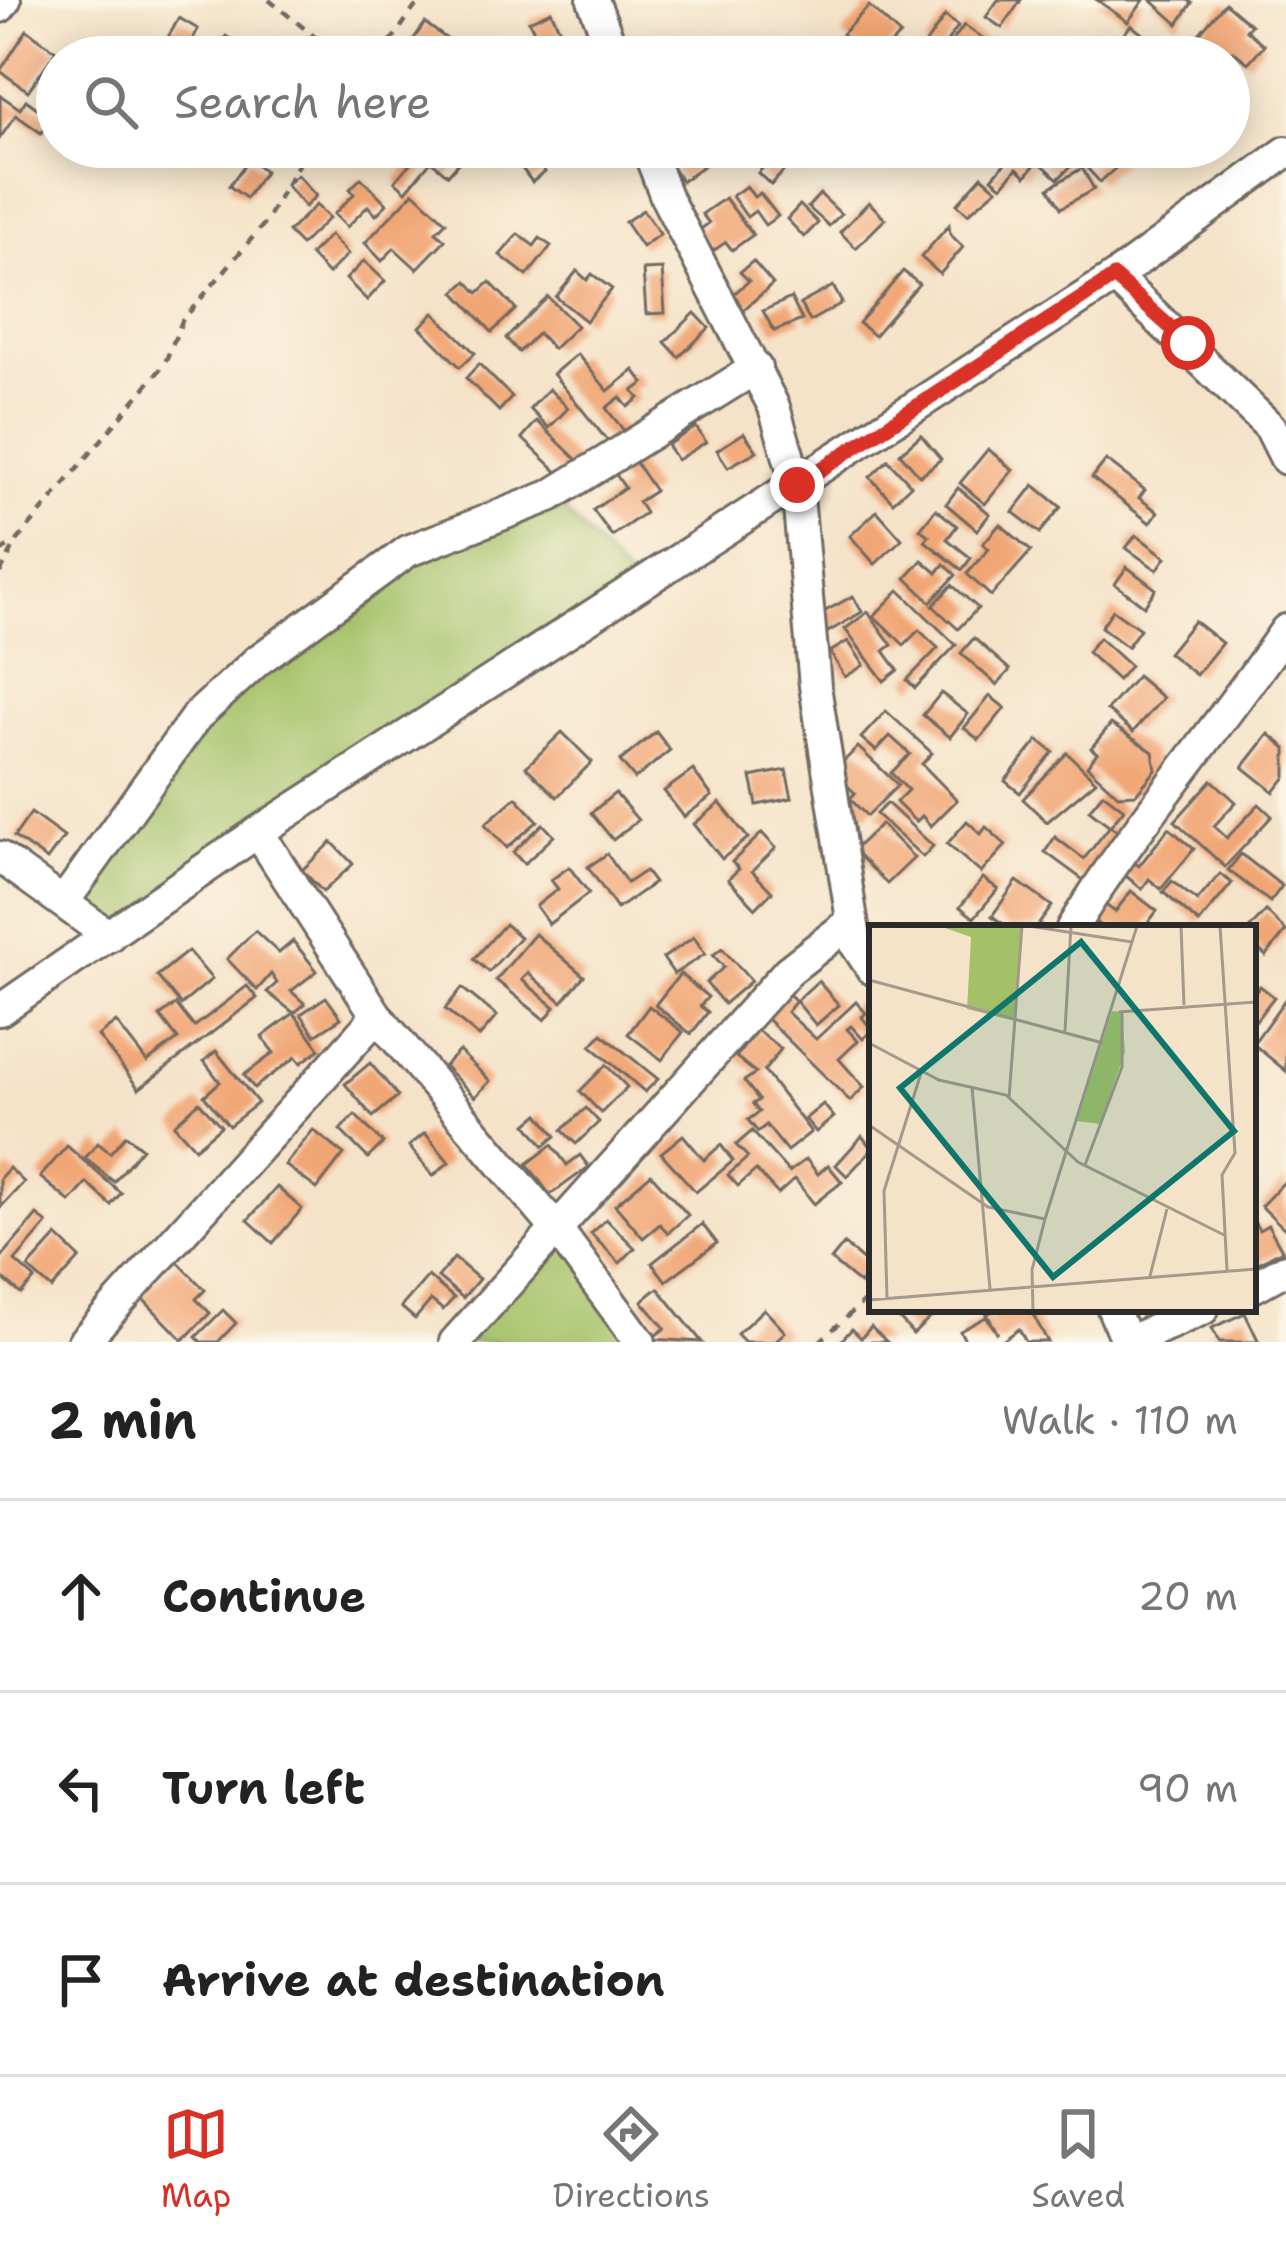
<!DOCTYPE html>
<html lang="en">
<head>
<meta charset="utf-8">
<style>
	body { margin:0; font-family:"Shantell Sans",sans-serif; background:#f6f6f6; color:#222 }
	.stop { position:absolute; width:36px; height:36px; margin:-27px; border:9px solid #d93025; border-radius:50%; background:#fff }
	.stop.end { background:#d93025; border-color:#fff; box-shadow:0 3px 12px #0008 }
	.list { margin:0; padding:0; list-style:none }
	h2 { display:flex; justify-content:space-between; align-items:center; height:156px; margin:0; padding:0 48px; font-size:51px }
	h2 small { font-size:39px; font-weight:400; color:#767676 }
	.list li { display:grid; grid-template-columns:78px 1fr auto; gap:36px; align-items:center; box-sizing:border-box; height:192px; padding:0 48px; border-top:3px solid #e0e0e0 }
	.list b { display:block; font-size:45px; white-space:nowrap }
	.list em { font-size:39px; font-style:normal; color:#767676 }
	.icon { flex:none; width:66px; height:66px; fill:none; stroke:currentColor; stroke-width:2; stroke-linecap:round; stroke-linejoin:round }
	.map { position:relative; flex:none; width:1286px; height:1342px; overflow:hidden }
	.search { position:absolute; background:#fff; box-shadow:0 6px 30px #0003; left:36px; right:36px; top:36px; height:132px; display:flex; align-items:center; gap:30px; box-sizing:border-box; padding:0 42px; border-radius:66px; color:#767676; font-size:45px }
	.sheet { height:732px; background:#fff }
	nav { display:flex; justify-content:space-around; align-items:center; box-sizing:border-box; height:168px; border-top:3px solid #e0e0e0; background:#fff; font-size:33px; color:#767676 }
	nav a { display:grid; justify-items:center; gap:6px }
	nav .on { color:#d93025 }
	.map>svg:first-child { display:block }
	.green { fill:#a4c168; stroke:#68764a; stroke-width:3 }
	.building { fill:#f1a675 }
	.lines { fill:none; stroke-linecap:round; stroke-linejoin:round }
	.street-casing { stroke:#726b62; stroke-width:36 }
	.path { stroke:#726b62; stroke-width:4.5; stroke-dasharray:9 9; stroke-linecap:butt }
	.street { stroke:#fff; stroke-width:30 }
	.route { stroke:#d93025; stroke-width:15 }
	.inset-road { fill:none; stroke:#a4998a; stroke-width:3 }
	.view { fill:#0f766e; fill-opacity:0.15; stroke:#0f766e; stroke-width:6 }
	.inset-edge { fill:none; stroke:#2b2b2b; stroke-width:6 }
</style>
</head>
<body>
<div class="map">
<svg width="1286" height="1342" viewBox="0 0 1286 1342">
	<rect width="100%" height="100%" fill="#fcf5e5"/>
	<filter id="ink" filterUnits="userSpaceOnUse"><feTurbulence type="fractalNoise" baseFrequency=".00833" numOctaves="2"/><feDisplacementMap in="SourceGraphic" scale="24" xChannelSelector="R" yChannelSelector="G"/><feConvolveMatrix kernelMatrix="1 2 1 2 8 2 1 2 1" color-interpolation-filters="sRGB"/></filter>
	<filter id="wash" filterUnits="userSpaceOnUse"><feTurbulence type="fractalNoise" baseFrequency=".004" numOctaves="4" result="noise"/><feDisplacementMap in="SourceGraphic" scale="48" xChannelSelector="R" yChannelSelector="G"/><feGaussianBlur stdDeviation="2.7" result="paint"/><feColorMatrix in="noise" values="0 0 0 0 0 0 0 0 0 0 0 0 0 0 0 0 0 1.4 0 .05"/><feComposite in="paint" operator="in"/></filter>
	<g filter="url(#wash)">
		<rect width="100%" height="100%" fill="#f5e3c9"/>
		<g class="green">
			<polygon points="550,496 636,587 109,936 65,900 196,717 344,600"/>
			<polygon points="559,1232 640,1342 456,1342"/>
		</g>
		<g id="blocks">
			<g class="building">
				<polygon points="998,0 1021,0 1002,28 986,17"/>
				<polygon points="1097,0 1144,0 1128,22"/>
				<polygon points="1151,0 1188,0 1192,3 1178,24"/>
				<polygon points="1225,3 1251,25 1246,30 1264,45 1248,63 1233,51 1226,57 1199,34"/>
				<polygon points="869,6 900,35 888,47 898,57 867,57 842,34"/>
				<polygon points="551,11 566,43 545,53 529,21"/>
				<polygon points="945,16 958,26 938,55 924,46"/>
				<polygon points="179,18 198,29 187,50 167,39"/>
				<polygon points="425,23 451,42 440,57 401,57"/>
				<polygon points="964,25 994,46 987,57 944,53"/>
				<polygon points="1131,25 1160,48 1169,38 1184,51 1196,38 1207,48 1199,57 1171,57 1160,48 1153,57 1133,57 1116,44"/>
				<polygon points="27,30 56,51 28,91 0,71"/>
				<polygon points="226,36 243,48 236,57 211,57"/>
				<polygon points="0,95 20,109 26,100 45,114 54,102 57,124 52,120 41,133 16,115 0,138"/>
				<polygon points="424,147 472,147 448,175 431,161 406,191 395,181"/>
				<polygon points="526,147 545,172 532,182 513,156"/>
				<polygon points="685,147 706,147 714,158 682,181 667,160"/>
				<polygon points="1019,147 1037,162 1026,176 1017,168 1002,186 992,178"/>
				<polygon points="1035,147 1056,153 1062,147 1090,147 1058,179 1030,153"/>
				<polygon points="1094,147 1119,147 1128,157 1100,182 1088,169 1102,156"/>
				<polygon points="779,151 792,162 771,185 758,173"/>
				<polygon points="249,159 265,171 246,198 229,186"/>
				<polygon points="1082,168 1094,189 1061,208 1049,188"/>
				<polygon points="297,175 316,196 305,207 286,185"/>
				<polygon points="982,176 997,189 968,214 957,204"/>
				<polygon points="361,178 387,204 376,215 368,206 347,227 334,214 354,194 350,189"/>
				<polygon points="746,186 754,197 760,193 778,216 765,225 755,211 747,217 732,196"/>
				<polygon points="414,192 446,222 436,232 445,240 417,269 394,248 382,261 365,243"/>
				<polygon points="820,194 841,214 829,226 808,207"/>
				<polygon points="725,198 753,235 732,250 726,242 713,251 698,231 709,223 702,214"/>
				<polygon points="869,202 885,219 856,248 840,232"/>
				<polygon points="316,205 329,218 301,245 288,232"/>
				<polygon points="800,205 818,223 804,237 787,219"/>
				<polygon points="643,210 660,234 642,247 625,222"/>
				<polygon points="949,225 950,234 963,247 940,274 921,257"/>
				<polygon points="518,234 534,246 540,238 551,246 527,276 500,255"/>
				<polygon points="330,235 348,254 328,274 310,255"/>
				<polygon points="364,261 385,281 367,300 346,279"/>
				<polygon points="753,261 773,284 742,311 730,297 749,281 740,272"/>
				<polygon points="662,269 665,313 646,314 643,270"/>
				<polygon points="577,271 587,280 592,274 612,289 586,321 556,297"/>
				<polygon points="903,271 919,284 874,336 859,323"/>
				<polygon points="467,281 478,293 490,282 516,309 492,332 455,292"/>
				<polygon points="833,286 842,303 810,321 800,304"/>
				<polygon points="548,297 577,326 553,349 538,333 519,352 506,338"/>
				<polygon points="791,298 802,320 774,331 763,311"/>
				<polygon points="434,313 475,353 460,367 420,327"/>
				<polygon points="695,313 709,328 679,357 665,342"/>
				<polygon points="577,354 608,391 634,370 644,383 633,391 639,398 628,407 620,397 606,408 625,432 610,444 553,374"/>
				<polygon points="479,364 512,397 499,411 466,378"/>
				<polygon points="549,389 568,408 549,428 530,409"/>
				<polygon points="537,421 579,462 564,478 522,438"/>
				<polygon points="696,427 706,442 677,460 667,445"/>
				<polygon points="744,433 757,451 728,467 717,450"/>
				<polygon points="921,435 941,459 920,476 900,453"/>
				<polygon points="988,449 1013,470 985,504 960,483"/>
				<polygon points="632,457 655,491 638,502 645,513 612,536 593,510 625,488 613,470"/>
				<polygon points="888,460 911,485 893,502 870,477"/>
				<polygon points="1106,460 1145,490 1139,498 1158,512 1150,523 1092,478"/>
				<polygon points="1034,485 1061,507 1040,533 1013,512"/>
				<polygon points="958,488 990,514 977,530 946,504"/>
				<polygon points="936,509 957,526 947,539 971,558 962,570 925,541 929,536 920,529"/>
				<polygon points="877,511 902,539 875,564 850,536"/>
				<polygon points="1000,524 1031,551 991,596 967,574 989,549 983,544"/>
				<polygon points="1136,535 1166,557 1157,570 1126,548"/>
				<polygon points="922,560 937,573 944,564 956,575 931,602 906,578"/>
				<polygon points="1127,567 1156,589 1144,606 1115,584"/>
				<polygon points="952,585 978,608 958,629 933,606"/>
				<polygon points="899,590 956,645 915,688 907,680 938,648 919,630 904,645 874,616"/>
				<polygon points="853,596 862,612 828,632 818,615"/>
				<polygon points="1113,610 1140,629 1127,647 1101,627"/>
				<polygon points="868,612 892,645 884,651 898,670 884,681 845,629"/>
				<polygon points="1194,621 1222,643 1196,675 1168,653"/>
				<polygon points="974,638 1010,670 997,685 961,653"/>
				<polygon points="1099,638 1130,666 1118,680 1087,652"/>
				<polygon points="848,641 864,665 845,677 830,652"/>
				<polygon points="1137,676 1163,698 1133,732 1107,710"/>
				<polygon points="941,693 968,714 950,737 923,715"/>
				<polygon points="990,696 1005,708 979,740 964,728"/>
				<polygon points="886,711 932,753 922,764 957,800 931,826 922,816 916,822 896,802 908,790 891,773 910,754 890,736 876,751 861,738"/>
				<polygon points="1111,724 1153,752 1156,770 1136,794 1118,795 1087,766 1097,753 1091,748"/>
				<polygon points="562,732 592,762 557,797 526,767"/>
				<polygon points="656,732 670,750 635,779 620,761"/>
				<polygon points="1269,734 1286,748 1286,777 1274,792 1243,767"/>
				<polygon points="1038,740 1053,752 1020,793 1005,781"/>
				<polygon points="858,747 898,785 867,816 850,799 855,793 833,772"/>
				<polygon points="1067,753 1096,781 1047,822 1023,799"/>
				<polygon points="693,770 712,796 684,817 664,791"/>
				<polygon points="786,770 792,798 757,805 751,777"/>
				<polygon points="1212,780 1236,802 1214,826 1227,838 1259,804 1272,816 1225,867 1175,821"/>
				<polygon points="615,793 638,820 613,840 591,813"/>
				<polygon points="1103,793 1124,809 1110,826 1122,834 1086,882 1045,852 1055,837 1084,859 1110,826 1089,810"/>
				<polygon points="516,797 538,821 507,848 485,824"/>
				<polygon points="720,803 748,838 722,859 694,824"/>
				<polygon points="887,803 933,846 923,857 876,814"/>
				<polygon points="31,813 64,837 47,860 14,837"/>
				<polygon points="967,821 981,834 986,827 1006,845 981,873 947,844"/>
				<polygon points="543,824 554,836 524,864 513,852"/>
				<polygon points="881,824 914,858 887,884 854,850"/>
				<polygon points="1169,828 1194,849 1161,889 1149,879 1142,889 1121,872 1131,860 1139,866"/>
				<polygon points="762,833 776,848 752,871 772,892 756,908 728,879 739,869 732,862"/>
				<polygon points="332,842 353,864 323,892 302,870"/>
				<polygon points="607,854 627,883 645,871 654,883 617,909 588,867"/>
				<polygon points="1241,854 1282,886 1270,902 1228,870"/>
				<polygon points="569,867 589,893 549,924 536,906 558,889 551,880"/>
				<polygon points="1220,874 1232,883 1199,923 1163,892 1172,881 1197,901"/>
				<polygon points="983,878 998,889 974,918 960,907"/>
				<polygon points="1017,881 1052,906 1036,928 1009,928 992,916"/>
				<polygon points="1131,891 1157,911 1144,928 1103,928 1087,916 1099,900 1115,912"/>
				<polygon points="1266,911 1286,931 1266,956 1253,944 1250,928"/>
				<polygon points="505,924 520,937 489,972 474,959"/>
				<polygon points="255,931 279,953 293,941 317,971 291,991 305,1004 294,1013 267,992 277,983 271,974 257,990 227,959"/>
				<polygon points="535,934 584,976 562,1002 528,973 522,980 555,1007 545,1020 496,980"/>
				<polygon points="694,937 705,954 674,974 663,958"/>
				<polygon points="722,948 751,981 724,1004 706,983 724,967 713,955"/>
				<polygon points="188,951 212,979 181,1005 157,976"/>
				<polygon points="680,974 708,997 700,1006 708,1012 691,1034 655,1005"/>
				<polygon points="818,981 839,1005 816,1025 796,1001"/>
				<polygon points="247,986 257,998 139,1089 98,1036 116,1022 147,1062 178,1039 160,1016 176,1004 194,1027"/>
				<polygon points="1260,986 1274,997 1253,1024 1253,995"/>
				<polygon points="462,988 497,1016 479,1037 445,1009"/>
				<polygon points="784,989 796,1001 787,1012 816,1039 856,1002 866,1013 862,1017 872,1030 863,1039 851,1026 847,1029 858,1041 839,1059 864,1087 850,1101 762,1014"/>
				<polygon points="326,997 341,1018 315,1035 301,1014"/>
				<polygon points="1286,998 1286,1071 1253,1044"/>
				<polygon points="649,1006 683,1032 662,1060 628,1034"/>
				<polygon points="294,1013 320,1049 301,1063 296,1057 254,1088 244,1075 274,1053 262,1037"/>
				<polygon points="757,1030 781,1049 764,1071 811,1132 787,1151 766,1125 758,1132 748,1120 759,1112 753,1104 759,1100 744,1081 756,1073 736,1057"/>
				<polygon points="602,1034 658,1079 645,1092 591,1046"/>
				<polygon points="216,1051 258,1103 229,1126 204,1096 220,1082 204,1061"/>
				<polygon points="459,1051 490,1081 475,1097 444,1066"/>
				<polygon points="370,1063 398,1096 373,1117 345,1084"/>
				<polygon points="606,1065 627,1087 601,1113 580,1091"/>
				<polygon points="199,1102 221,1126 195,1148 174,1125"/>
				<polygon points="823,1104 834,1117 816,1132 805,1119"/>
				<polygon points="586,1108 599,1122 576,1144 562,1130"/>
				<polygon points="539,1114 556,1136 544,1146 527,1124"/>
				<polygon points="355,1115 383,1143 368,1158 340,1130"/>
				<polygon points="313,1130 344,1154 317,1189 285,1165"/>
				<polygon points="752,1131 789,1172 806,1159 818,1174 828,1165 842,1182 814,1204 795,1179 778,1194 756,1170 738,1186 728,1175 748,1157 736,1145"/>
				<polygon points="425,1133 449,1162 433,1176 409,1146"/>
				<polygon points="126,1135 142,1148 114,1182 85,1158 98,1143 110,1153"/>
				<polygon points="683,1135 704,1160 721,1145 733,1161 696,1192 661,1153"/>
				<polygon points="862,1136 872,1149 847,1176 836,1165"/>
				<polygon points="552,1145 567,1165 580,1155 589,1167 550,1195 527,1164"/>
				<polygon points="67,1146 121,1193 111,1205 87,1183 70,1202 40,1177"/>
				<polygon points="9,1168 24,1182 0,1208 0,1178"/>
				<polygon points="651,1174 688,1215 668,1233 660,1224 643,1238 615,1205"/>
				<polygon points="1286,1180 1286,1230 1261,1206"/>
				<polygon points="277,1187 302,1209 273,1243 248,1220"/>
				<polygon points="37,1215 47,1224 15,1261 35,1279 21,1294 0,1276 0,1259"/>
				<polygon points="606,1219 635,1248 620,1263 591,1234"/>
				<polygon points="1253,1220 1259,1230 1268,1225 1282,1250 1253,1266"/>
				<polygon points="702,1224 717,1243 666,1281 652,1263"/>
				<polygon points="57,1236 80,1258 52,1289 28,1268"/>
				<polygon points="844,1244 872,1268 860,1284 831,1260"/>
				<polygon points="454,1258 479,1279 463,1298 438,1277"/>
				<polygon points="178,1262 205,1290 196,1299 210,1313 183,1340 141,1297"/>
				<polygon points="428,1276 454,1298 443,1310 431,1300 415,1319 401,1307"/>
				<polygon points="658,1288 702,1342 651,1339 665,1328 642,1301"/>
				<polygon points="764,1309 785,1332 774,1342 745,1342 737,1334"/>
				<polygon points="891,1309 940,1309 913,1334"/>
				<polygon points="997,1309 1030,1309 1048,1342 1026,1342 1019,1329 1001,1342 966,1342 960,1331 986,1317 998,1334 987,1314"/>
				<polygon points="223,1310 236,1323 218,1342 201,1342 196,1337"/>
				<polygon points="1245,1313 1259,1342 1219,1342 1212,1328"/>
				<polygon points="871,1327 887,1342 840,1342 852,1329 861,1338"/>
			</g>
		</g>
	</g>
	<g filter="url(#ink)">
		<use href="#blocks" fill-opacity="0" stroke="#726b62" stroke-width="3"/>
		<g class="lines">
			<g class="street-casing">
				<g id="street">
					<polyline points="593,0 615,57"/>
					<polyline points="0,7 5,0"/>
					<polyline points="647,147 667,199 774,407 797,485 815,686 856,945 872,969"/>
					<polyline points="1115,277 1270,427 1286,459"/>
					<polyline points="258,832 377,1016 559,1232 640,1342"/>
					<polyline points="0,857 109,936"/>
					<polyline points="65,900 196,717 257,661 408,551 550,496 756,368"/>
					<path d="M 1072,928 C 1136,823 1217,731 1286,630"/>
					<polyline points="0,1010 258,832 1115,277 1286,152"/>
					<polyline points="1253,1287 1286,1269"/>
					<polyline points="1113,1309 1127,1342"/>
					<polyline points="83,1342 377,1016"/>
					<polyline points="455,1342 788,971 852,921"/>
					<polyline points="1128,1342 1203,1309"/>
				</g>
			</g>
			<g class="path">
				<polyline points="269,0 340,57"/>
				<polyline points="380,57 420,0"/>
				<polyline points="0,552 12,544"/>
				<polyline points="0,573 17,541 164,365 182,321 264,224 308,147"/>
				<polyline points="819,1342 872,1294"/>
			</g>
			<use href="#street" class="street"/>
		</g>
	</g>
	<g class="lines" filter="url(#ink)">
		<polyline class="route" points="797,485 1114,277 1188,343"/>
	</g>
	<g transform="translate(869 925)">
		<rect width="387" height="387" fill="#f5e3c9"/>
		<path d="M 70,1 L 153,1 L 146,96 L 98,84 L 102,12 ZM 243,86 L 253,87 L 256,127 L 231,199 L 208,196 Z" fill="#a4c168"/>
		<path class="inset-road" d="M 160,1 L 263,17M 312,1 L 315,80M 351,1 L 366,228 L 353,250 L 358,345M 0,55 L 234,118M 250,87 L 387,77M 196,106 L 202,1M 0,118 L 70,155 L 137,170 L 209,237 L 355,310M 103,162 L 121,364M 140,173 L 153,1M 0,200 L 119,282 L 176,294M 216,240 L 253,142 L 253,87M 281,351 L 298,284M 18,373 L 15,266 L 53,145M 0,375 L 387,344M 164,386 L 163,345 L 176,294 L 268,1"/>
		<path class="view" d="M 212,17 L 365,206 L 184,352 L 31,163 Z"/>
		<rect width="387" height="387" class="inset-edge"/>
	</g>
</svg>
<div class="stop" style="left:1188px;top:343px"></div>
<div class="stop end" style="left:797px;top:485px"></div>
<div class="search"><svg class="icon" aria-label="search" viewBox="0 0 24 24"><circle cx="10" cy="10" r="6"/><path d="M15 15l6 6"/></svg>Search here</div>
</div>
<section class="sheet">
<h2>2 min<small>Walk · 110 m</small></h2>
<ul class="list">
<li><svg class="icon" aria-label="ahead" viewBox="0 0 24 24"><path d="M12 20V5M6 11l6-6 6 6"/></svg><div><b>Continue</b></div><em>20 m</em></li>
<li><svg class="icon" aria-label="left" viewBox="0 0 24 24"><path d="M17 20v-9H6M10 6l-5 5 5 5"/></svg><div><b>Turn left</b></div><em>90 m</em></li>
<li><svg class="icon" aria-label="arrive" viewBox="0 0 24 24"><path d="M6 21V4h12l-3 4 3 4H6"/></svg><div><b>Arrive at destination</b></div></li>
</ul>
</section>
<nav>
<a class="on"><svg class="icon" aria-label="map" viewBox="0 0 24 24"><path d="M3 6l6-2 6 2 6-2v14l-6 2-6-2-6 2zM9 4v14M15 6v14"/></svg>Map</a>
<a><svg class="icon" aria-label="directions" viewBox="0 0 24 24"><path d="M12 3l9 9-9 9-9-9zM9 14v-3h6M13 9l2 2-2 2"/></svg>Directions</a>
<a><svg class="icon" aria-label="saved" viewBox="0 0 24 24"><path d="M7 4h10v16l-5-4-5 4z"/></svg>Saved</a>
</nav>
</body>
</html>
